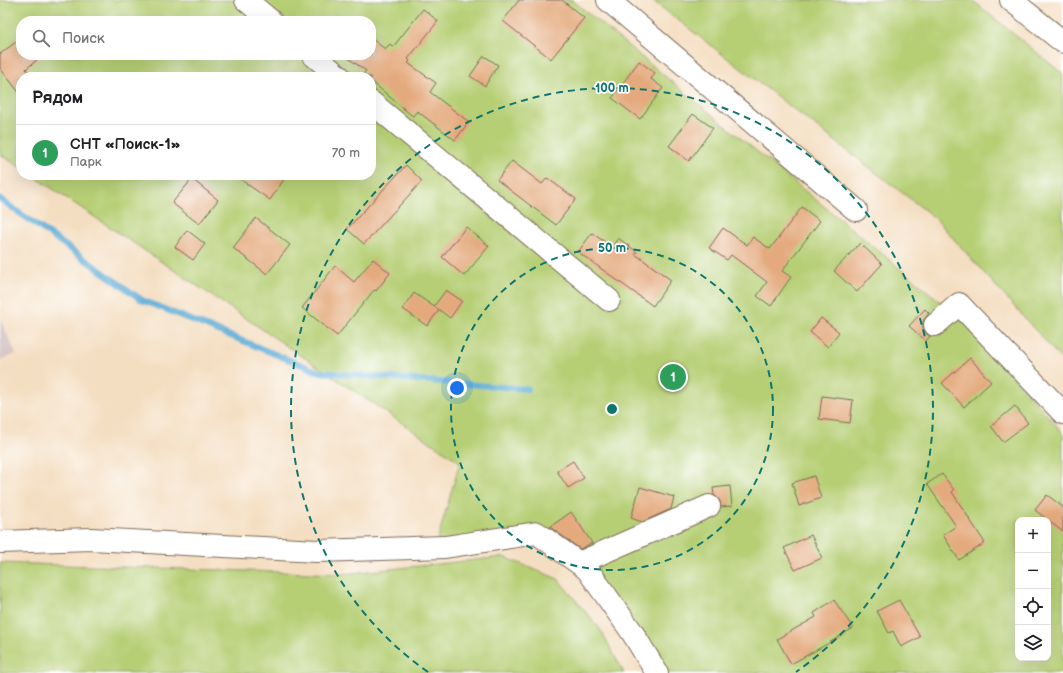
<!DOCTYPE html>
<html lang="ru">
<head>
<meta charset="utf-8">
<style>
	body { margin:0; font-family:"Balsamiq Sans",sans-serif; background:#f2f2f2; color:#202124 }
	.controls { position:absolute; right:12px; bottom:12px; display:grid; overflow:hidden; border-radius:8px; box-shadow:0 4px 16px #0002 }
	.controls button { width:36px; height:36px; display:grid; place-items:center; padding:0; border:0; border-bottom:1px solid #e0e0e0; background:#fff; color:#202124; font:20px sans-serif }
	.you { position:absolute; left:457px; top:388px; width:14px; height:14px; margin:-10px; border:3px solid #fff; border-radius:50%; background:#1a73e8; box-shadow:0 0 0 6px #1a73e833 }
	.badge { display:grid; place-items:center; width:26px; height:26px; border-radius:50%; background:#b5179e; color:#fff; font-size:13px; font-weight:700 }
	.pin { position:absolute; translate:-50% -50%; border:2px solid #fff; box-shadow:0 1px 4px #0006 }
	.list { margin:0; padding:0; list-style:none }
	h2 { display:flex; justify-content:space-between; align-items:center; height:52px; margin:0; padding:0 16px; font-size:17px }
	h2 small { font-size:13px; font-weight:400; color:#757577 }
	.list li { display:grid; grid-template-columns:26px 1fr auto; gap:12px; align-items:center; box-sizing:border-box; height:56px; padding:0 16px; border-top:1px solid #e0e0e0 }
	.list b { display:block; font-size:15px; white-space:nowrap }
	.list p { margin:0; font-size:13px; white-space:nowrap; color:#757577 }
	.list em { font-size:13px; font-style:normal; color:#757577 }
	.icon { flex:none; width:22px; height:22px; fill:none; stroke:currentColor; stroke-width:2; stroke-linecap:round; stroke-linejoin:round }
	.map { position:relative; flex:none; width:1063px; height:673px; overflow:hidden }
	.search { position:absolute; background:#fff; box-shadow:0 4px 16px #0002; left:16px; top:16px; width:360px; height:44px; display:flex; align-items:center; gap:10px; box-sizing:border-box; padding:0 14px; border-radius:16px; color:#757577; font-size:15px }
	.panel { position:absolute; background:#fff; box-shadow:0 4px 16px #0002; left:16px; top:72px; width:360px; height:108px; border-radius:16px }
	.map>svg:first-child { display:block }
	.industrial { fill:#d2bfbf }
	.green { fill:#b6cf75; stroke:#787c4a; fill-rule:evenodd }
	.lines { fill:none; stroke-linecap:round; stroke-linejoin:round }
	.stream { stroke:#58a9d3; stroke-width:6 }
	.building { fill:#e4aa7e }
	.minor-casing { stroke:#7c6957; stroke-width:24 }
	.minor { stroke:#fff; stroke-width:22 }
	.ring { fill:none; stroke:#0f766e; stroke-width:2; stroke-dasharray:7 5 }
	.centre { fill:#0f766e; stroke:#fff; stroke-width:2 }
	.ring-label { font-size:12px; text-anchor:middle; font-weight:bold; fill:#0f766e; stroke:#fff; stroke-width:3.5; stroke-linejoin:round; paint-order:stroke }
</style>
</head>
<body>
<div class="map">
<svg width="1063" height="673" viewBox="0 0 1063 673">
	<rect width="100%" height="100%" fill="#fff"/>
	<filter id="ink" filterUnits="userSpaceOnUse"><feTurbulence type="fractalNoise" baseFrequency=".025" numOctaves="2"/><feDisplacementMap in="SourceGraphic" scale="8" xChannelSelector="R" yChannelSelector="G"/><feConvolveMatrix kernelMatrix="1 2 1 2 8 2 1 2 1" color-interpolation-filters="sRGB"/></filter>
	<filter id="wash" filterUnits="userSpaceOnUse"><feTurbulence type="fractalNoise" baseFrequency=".012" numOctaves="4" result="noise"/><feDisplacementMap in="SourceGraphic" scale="16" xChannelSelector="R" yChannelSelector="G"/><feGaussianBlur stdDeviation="0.9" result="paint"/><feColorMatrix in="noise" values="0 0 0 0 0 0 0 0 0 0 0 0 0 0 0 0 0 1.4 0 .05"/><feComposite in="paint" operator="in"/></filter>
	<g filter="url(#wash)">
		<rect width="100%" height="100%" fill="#f4dec1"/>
		<polygon class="industrial" points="0,319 16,354 0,360"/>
		<g class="green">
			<path d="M 0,0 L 572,0 L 964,321 L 1063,433 L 1063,673 L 660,673 L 586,575 L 538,543 L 435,548 L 460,462 L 32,175 L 371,175 L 371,77 L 21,77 L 21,168 L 0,154 ZM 21,21 L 371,21 L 371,55 L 21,55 ZM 1018,520 L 1048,520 L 1048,658 L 1018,658 Z"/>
			<polygon points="652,0 972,0 1063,74 1063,361 935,218"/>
			<polygon points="504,557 558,579 600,629 624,673 0,673 0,563 342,574"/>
		</g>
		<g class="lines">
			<polyline class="stream" points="0,199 142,300 319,372 528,389"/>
		</g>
		<g id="blocks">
			<g class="building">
				<polygon points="519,0 562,0 584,18 551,59 503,21"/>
				<polygon points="423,9 438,21 408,59 410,61 408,63 436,83 430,92 469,122 455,140 417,111 413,116 410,114 371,81 371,77 367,77 363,74 366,71 344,55 371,55 371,38 385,49 390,44 393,47"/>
				<polygon points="21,38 21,55 43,55 26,69 32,77 21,77 21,95 0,68 0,54"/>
				<polygon points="484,56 498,65 485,86 470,76"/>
				<polygon points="639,61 655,73 651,79 663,88 640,119 612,98"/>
				<polygon points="693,114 713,128 689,161 669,146"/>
				<polygon points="512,161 542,184 547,178 576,199 556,225 497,180"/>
				<polygon points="406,165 422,181 364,244 347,229"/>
				<polygon points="234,175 287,175 270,200"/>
				<polygon points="192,179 218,200 199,224 172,203"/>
				<polygon points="802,207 820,221 782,271 791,277 771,306 757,296 767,282 731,255 727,260 709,248 723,228 747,245 753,237 770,249"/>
				<polygon points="256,218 290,245 267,274 233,248"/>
				<polygon points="466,227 489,246 464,276 442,257"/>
				<polygon points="187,230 205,244 193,260 175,247"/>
				<polygon points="592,233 612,247 618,238 637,252 635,254 671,280 653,306 578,252"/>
				<polygon points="860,243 882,264 857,292 834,271"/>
				<polygon points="373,259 390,273 376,291 374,290 337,336 302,308 335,266 354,282"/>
				<polygon points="446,290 462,301 450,318 434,306"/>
				<polygon points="414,293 439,310 427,326 403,309"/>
				<polygon points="925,309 929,313 923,321 923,328 925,333 930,336 926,341 909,326"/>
				<polygon points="821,318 839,332 828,347 810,332"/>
				<polygon points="970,358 991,382 964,407 942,383"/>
				<polygon points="822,396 853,400 850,423 819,419"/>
				<polygon points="1015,406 1028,423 1003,442 991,426"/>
				<polygon points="573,461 584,478 568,488 557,471"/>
				<polygon points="942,474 954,490 952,492 985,543 959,560 943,535 956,526 927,484"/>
				<polygon points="814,476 821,498 799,506 792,483"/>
				<polygon points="730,486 732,506 721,507 720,501 714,495 713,488"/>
				<polygon points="640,487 674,497 671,509 642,522 631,518"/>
				<polygon points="1047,495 1063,507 1063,532 1035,510"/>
				<polygon points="571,512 592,543 580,549 550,527"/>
				<polygon points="811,535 822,558 795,570 784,548"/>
				<polygon points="834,600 853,628 829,643 791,664 777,639 816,617 814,613"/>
				<polygon points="899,600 920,637 901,647 893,631 889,633 877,611"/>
			</g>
		</g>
	</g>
	<g filter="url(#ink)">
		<use href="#blocks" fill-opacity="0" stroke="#7c6957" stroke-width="1"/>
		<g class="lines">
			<g class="minor-casing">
				<g id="minor">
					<polyline points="246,0 271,21"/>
					<polyline points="608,0 856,210"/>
					<polyline points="1011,0 1063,42"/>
					<polyline points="313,55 340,77"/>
					<polyline points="371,102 609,300"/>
					<polyline points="935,325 959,304 1063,413"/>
					<polyline points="0,542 91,539 317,551 445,547 537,533 587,569 632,632 657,673"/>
					<polyline points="579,563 709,506"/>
				</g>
			</g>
			<use href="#minor" class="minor"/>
		</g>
	</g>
	<g class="ring">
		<circle cx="612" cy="409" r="161"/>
		<path d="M428 672A321 321 0 1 1 796 672"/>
	</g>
	<circle cx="612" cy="409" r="6" class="centre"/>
	<g class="ring-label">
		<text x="612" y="92">100 m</text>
		<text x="612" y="252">50 m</text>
	</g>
</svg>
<div class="controls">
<button>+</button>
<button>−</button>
<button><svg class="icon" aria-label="locate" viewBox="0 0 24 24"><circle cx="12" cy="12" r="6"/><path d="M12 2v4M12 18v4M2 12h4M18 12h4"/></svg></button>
<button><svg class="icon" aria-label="layers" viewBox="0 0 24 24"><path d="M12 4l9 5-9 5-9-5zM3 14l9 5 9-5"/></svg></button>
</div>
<div class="you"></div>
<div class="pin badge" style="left:673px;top:377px;background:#2e9e5b">1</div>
<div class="search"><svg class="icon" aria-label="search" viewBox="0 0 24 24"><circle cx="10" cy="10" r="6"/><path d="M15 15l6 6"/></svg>Поиск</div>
<section class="panel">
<h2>Рядом<small></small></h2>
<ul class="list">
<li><span class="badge" style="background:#2e9e5b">1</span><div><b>СНТ «Поиск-1»</b><p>Парк</p></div><em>70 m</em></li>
</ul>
</section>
</div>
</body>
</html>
